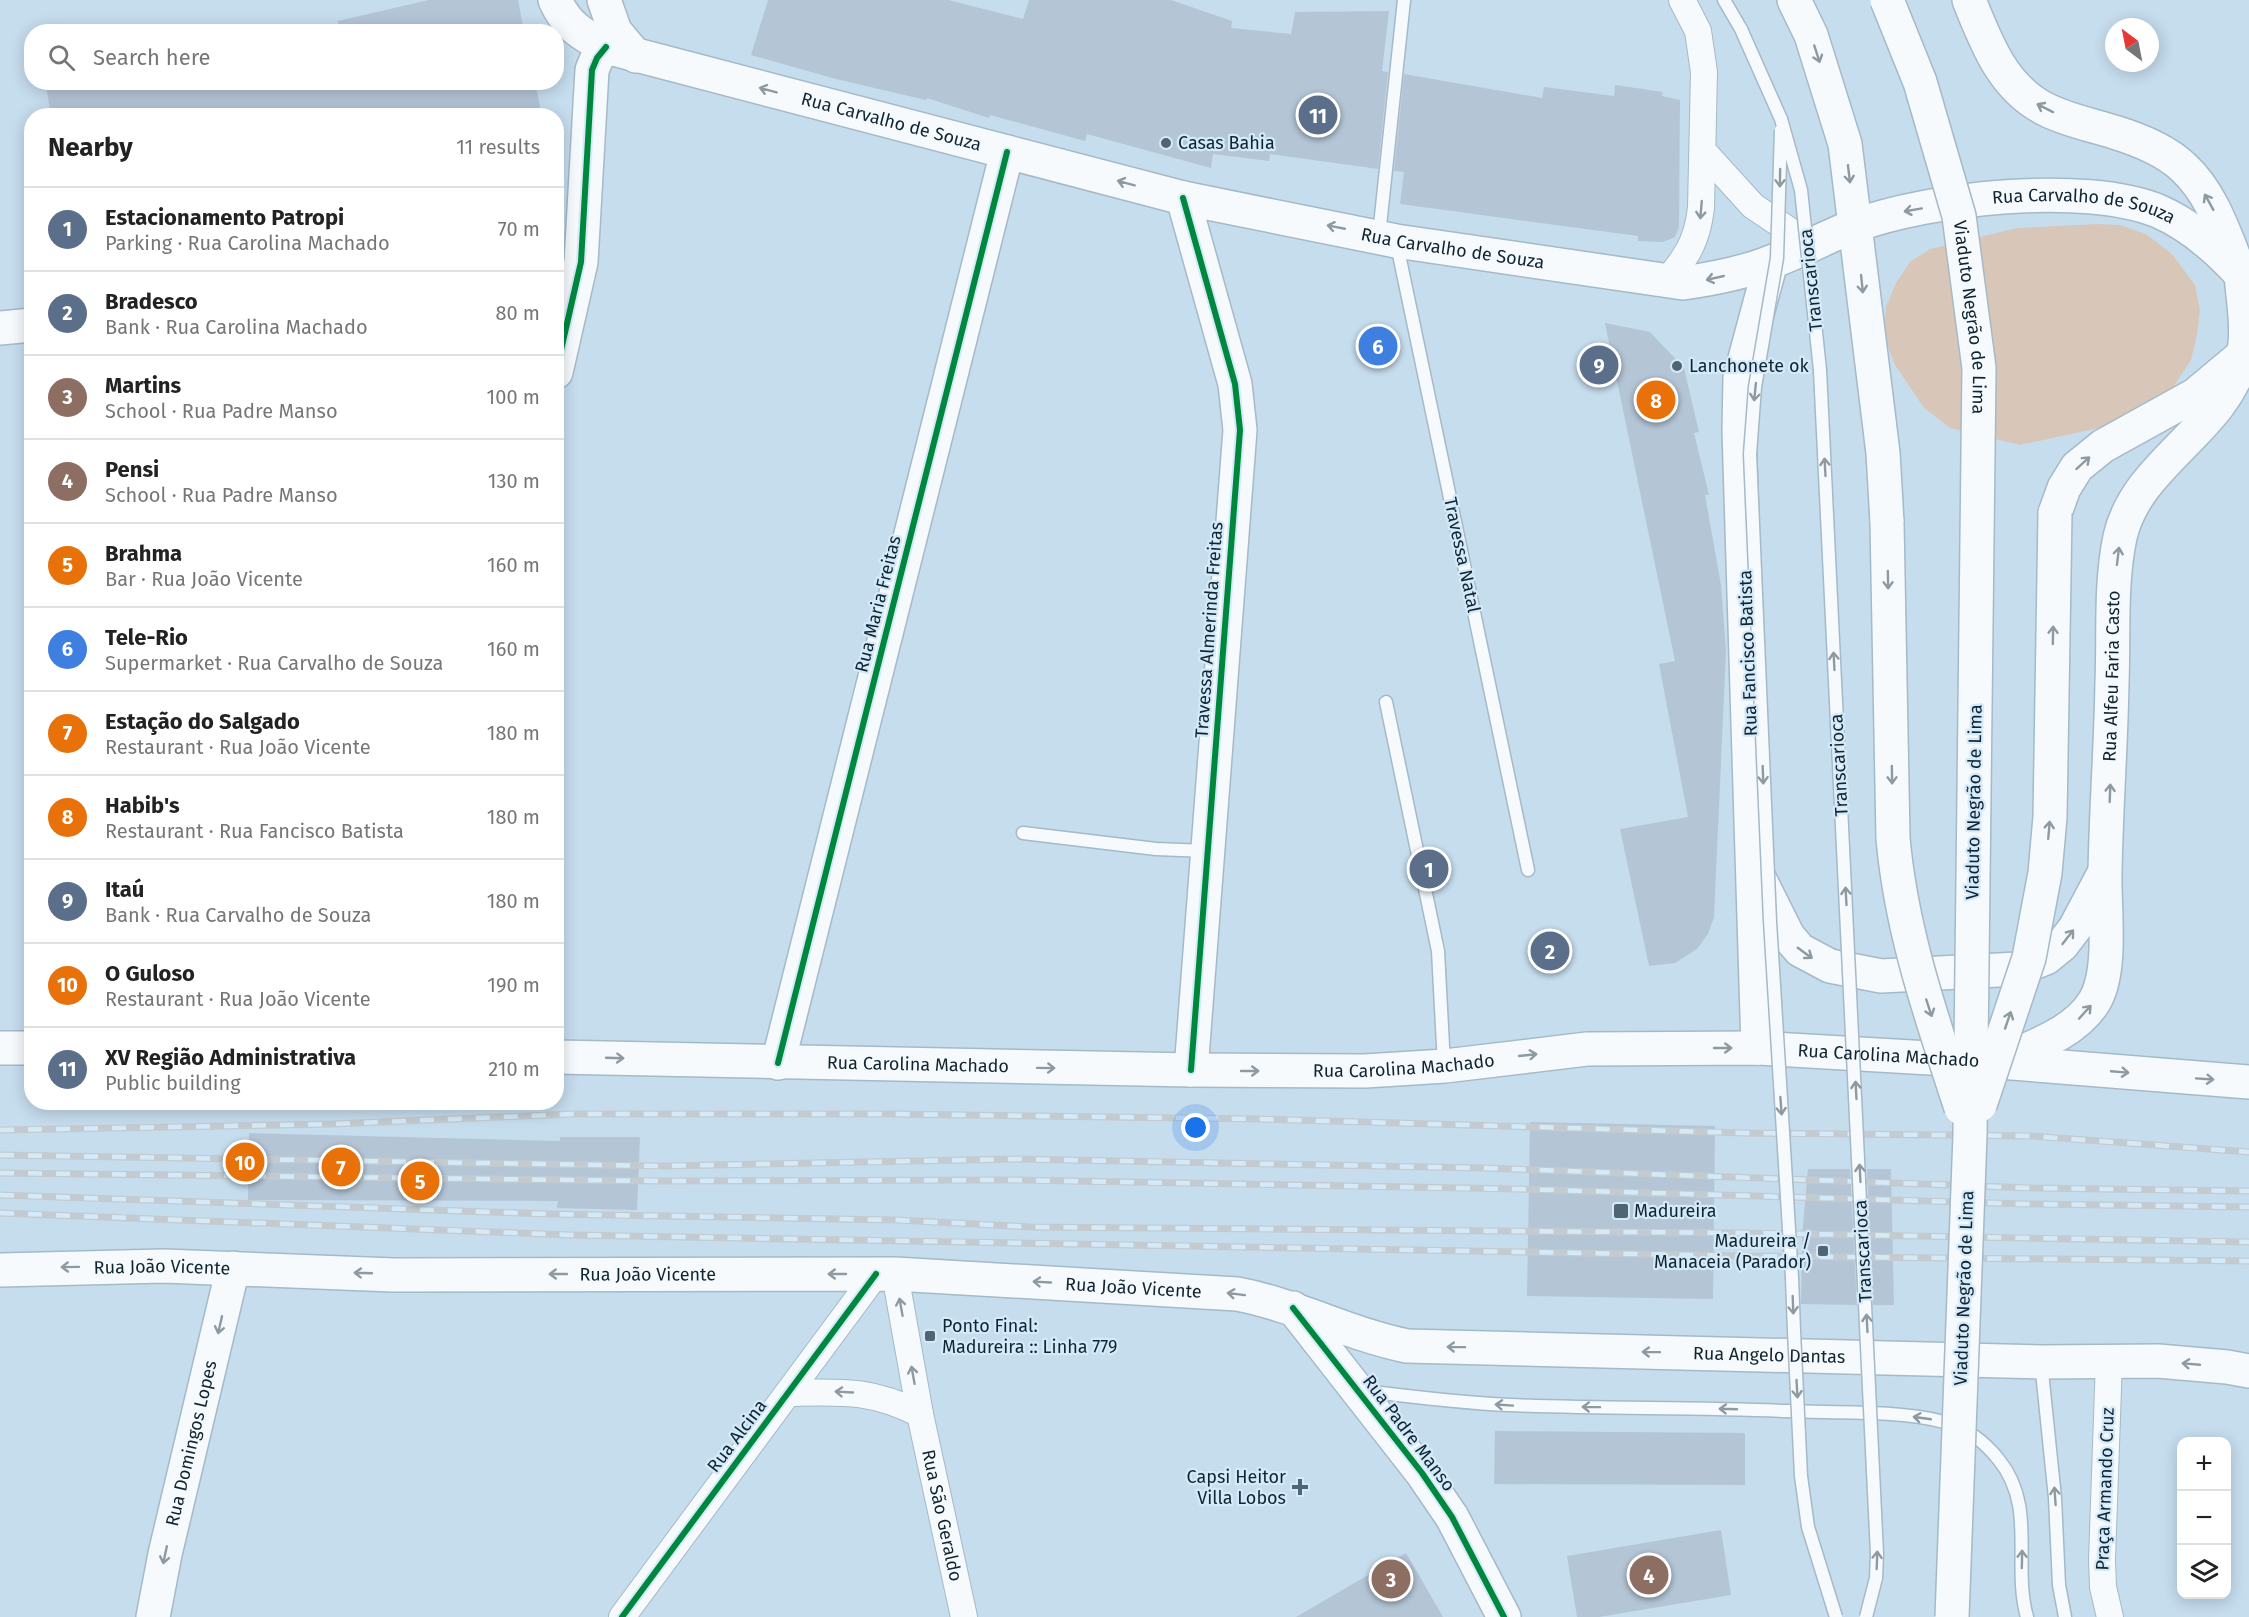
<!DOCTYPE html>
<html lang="en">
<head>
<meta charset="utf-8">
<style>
	body { margin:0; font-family:"Fira Sans",sans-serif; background:#f2f2f2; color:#222 }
	.controls { position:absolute; right:18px; bottom:18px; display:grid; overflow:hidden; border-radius:12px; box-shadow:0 3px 15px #0003 }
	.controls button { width:54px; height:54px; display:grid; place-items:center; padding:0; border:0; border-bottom:2px solid #e0e0e0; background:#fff; color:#222; font:30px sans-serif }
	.compass { position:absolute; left:2105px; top:18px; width:54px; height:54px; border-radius:50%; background:#fff; box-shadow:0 3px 15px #0003; rotate:328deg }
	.you { position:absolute; left:1196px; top:1128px; width:21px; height:21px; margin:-15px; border:4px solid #fff; border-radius:50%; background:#1a73e8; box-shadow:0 0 0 9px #1a73e833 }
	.badge { display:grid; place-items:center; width:39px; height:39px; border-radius:50%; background:#d93025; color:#fff; font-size:20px; font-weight:700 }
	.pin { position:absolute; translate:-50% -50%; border:3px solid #fff; box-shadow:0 2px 6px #0006 }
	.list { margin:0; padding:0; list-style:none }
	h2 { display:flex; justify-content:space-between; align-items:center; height:78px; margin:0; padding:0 24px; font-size:26px }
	h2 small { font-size:20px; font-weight:400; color:#767676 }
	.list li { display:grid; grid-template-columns:39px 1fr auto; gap:18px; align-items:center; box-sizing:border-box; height:84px; padding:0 24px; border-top:2px solid #e0e0e0 }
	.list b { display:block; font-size:22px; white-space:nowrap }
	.list p { margin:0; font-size:20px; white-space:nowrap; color:#767676 }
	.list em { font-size:20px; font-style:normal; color:#767676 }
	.icon { flex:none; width:33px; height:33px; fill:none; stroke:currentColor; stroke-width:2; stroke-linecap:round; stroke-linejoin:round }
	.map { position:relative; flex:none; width:2249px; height:1617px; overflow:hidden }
	.search { position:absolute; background:#fff; box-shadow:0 3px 15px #0003; left:24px; top:24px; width:540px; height:66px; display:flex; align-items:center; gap:15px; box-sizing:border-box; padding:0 21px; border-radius:24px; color:#767676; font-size:22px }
	.panel { position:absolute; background:#fff; box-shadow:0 3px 15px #0003; left:24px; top:108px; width:540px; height:1002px; border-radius:24px }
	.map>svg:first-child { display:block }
	.green { fill:#d8c7b8 }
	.building { fill:#b4c5d6 }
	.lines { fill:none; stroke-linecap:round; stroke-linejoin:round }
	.lane-casing { stroke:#a5b9c8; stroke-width:15 }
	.street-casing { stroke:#a5b9c8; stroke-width:28 }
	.secondary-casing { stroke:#a5b9c8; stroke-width:36 }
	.primary-casing { stroke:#a5b9c8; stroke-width:36 }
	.lane { stroke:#f6fafc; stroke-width:12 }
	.street { stroke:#f6fafc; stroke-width:26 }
	.secondary { stroke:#f6fafc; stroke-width:33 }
	.primary { stroke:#f6fafc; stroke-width:33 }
	.rail-casing { stroke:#c3cbd0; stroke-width:7 }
	.rail { stroke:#d5eaf9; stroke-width:4.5; stroke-dasharray:14; stroke-linecap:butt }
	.lane-bridge-casing { stroke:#a5b9c8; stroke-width:15; stroke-linecap:butt }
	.primary-bridge-casing { stroke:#a5b9c8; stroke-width:36; stroke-linecap:butt }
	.lane-bridge { stroke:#f6fafc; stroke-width:12 }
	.primary-bridge { stroke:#f6fafc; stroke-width:33 }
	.cycleway-casing { stroke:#d5eaf9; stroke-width:10 }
	.cycleway { stroke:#00873e; stroke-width:6 }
	.oneway { stroke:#8e9aa2 }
	.poi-dot { fill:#506574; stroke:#d5eaf9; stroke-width:2 }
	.labels { text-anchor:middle; stroke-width:4.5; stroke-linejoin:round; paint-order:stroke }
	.street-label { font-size:18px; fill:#102533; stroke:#d5eaf9 }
	.poi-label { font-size:18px; fill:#102533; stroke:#d5eaf9; text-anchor:start }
</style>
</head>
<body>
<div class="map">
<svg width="2249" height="1617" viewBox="0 0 2249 1617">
	<rect width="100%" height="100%" fill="#c6ddee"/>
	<polygon class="green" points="2097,224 2120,225 2146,234 2172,254 2195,285 2200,310 2197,335 2191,360 2174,386 2144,408 2103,427 2020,445 1950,428 1924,408 1895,365 1884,336 1886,307 1896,283 1910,262 1930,249 2017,228"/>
	<g class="building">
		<polygon points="429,0 518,0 524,32 339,32 338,21"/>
		<polygon points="768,0 948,0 1023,19 1029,0 1171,0 1232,21 1231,28 1291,34 1295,12 1389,11 1382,71 1388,72 1378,169 1270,154 1269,161 1213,154 1211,168 1087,134 1085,141 990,115 989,118 927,98 926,100 836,79 751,55"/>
		<polygon points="1404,74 1542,98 1544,87 1614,96 1615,85 1663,92 1662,96 1680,100 1679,227 1675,237 1663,242 1638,241 1638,236 1400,204 1404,172 1394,171"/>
		<polygon points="63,82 535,82 542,116 51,116 46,86"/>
		<polygon points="1605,323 1650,332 1684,368 1699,432 1694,433 1709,495 1705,495 1721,585 1726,651 1714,917 1708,934 1697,949 1675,963 1649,966 1620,829 1688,817 1659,664 1675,661"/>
		<polygon points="1530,1122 1715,1126 1713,1299 1527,1296"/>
		<polygon points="249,1133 560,1141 560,1137 640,1137 637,1210 557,1208 558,1201 248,1200"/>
		<polygon points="1808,1169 1850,1169 1857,1305 1801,1304 1802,1237"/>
		<polygon points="1867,1169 1891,1169 1894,1305 1873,1305"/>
		<polygon points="1495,1431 1745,1433 1745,1485 1494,1484"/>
		<polygon points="1721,1530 1731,1595 1599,1617 1577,1617 1567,1556"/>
		<polygon points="1406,1553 1443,1617 1296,1617"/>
	</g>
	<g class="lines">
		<g class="lane-casing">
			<g id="lane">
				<polyline points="1724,0 1741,29 1781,119"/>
				<polyline points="1379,235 1404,0"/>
				<polyline points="1397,245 1528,870"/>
				<polyline points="1386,702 1438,951 1444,1065"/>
				<polyline points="1023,833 1156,849 1206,851"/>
				<polyline points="1792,1278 1794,1331"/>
				<polyline points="2041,1362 2055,1498 2059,1585 2065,1617"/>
				<path d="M 1365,1391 C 1413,1397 1461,1403 1509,1405 C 1602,1409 1694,1407 1786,1411 C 1834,1413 1899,1410 1944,1422 C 1966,1428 1985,1442 1999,1460 C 2037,1507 2012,1564 2027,1617"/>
			</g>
		</g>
		<g class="street-casing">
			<g id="street">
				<polyline points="1703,151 1753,206 1811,245"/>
				<path d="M 1666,282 C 1687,256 1697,242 1701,208 L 1704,72 L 1698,31 L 1682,0"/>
				<path id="s1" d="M 895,1274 L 920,1414 L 964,1617"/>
				<polyline points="2109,1360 2102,1560 2103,1587 2110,1617"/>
				<path d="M 788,1393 C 841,1392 871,1389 920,1414"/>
				<polyline points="622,1617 876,1274"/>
			</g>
		</g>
		<g class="secondary-casing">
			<g id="secondary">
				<path id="s2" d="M 555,0 C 566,25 582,35 606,47 L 1183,198 L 1396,241 L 1683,283 C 1712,279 1743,273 1771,262 C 1799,252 1826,237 1854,226 C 1929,198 2084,181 2158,211 C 2190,225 2221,252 2244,278"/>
				<polyline points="604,0 615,31 636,56"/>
				<polyline points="1183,198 1235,384 1240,430 1191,1070"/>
				<polyline points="0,328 32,325"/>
				<polyline points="556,372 581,262 592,70 597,58 606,47"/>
				<polyline points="1757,874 1788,936 1800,950 1830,966 1881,976 2018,969 2046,958 2062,945 2075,928 2102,877"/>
				<polyline points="1758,1048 1739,430 1740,377 1771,262"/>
				<path id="s3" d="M 1999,1062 C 2031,1047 2074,1034 2094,1002 C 2113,972 2104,909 2105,873 C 2106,809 2111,746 2112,682 C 2114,635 2110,584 2120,537 C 2137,462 2224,431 2243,356 C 2249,331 2243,300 2241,275"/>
				<polyline points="778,1063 1007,152"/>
				<polyline points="1293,1308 1422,1473 1452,1517 1504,1617"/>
			</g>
		</g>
		<g class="primary-casing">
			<g id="primary">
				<polyline points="1794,0 1811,35 1845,144 1883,453 1887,522"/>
				<path d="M 1969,0 C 1986,42 2002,87 2045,109 C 2066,120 2092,125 2114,132 C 2137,139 2165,150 2183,167 C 2213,194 2226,238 2241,275"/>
				<polyline points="2055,513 2064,488 2077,467 2103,446 2195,395 2243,355"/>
				<polyline points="0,1048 32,1048"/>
				<path id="s4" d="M 556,1057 L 1191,1070 L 1365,1071 L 1445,1066 L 1587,1049 L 1758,1048 L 1999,1062 L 2249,1082"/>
				<path id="s5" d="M 0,1270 L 164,1266 L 393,1275 L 895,1274 L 1237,1294 C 1296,1305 1348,1334 1407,1346 L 2041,1362 L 2158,1361 L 2227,1367 L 2249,1371"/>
				<path id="s6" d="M 153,1617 L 165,1554 L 233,1268"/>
			</g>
		</g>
		<use href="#lane" class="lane"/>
		<use href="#street" class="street"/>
		<use href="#secondary" class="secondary"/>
		<use href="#primary" class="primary"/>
		<g class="rail-casing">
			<g id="rail">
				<polyline points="0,1130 333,1124 571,1114 893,1114 1258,1119 1744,1133 2031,1136 2249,1152"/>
				<polyline points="0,1155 664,1166 1016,1159 1483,1168 2032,1188 2249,1191"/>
				<polyline points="0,1173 658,1181 1014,1180 1518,1189 2027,1204 2249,1207"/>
				<polyline points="0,1195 549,1214 897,1220 1030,1227 1744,1233 2249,1242"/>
				<polyline points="0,1213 570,1235 1743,1256 2249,1261"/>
			</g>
		</g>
		<use href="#rail" class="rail"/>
		<g class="lane-bridge-casing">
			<g id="lane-bridge">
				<polyline points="1781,119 1801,190 1820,370 1877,1554 1876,1578 1866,1617"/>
				<polyline points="1781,130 1777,258 1755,387 1750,454 1770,921 1792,1278"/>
				<polyline points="1794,1331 1801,1476 1808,1527 1836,1617"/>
			</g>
		</g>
		<g class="primary-bridge-casing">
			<g id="primary-bridge">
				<path id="s7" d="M 1887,0 L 1920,82 L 1959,216 L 1979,368 L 1970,1135 L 1952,1617"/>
				<path d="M 1887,522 L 1893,838 C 1901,931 1932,1019 1961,1108"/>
				<polyline points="1980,1105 2029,958 2045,873 2050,817 2055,513"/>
			</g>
		</g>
		<use href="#lane-bridge" class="lane-bridge"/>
		<use href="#primary-bridge" class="primary-bridge"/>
		<g class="cycleway-casing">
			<g id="cycleway">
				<polyline points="1183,198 1235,384 1240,430 1191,1070"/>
				<polyline points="556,372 581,262 592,70 597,58 606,47"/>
				<polyline points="778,1063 1007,152"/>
				<polyline points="1293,1308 1422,1473 1452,1517 1504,1617"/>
				<polyline points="622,1617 876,1274"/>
			</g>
		</g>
		<use href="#cycleway" class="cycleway"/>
	</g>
	<defs><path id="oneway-shaft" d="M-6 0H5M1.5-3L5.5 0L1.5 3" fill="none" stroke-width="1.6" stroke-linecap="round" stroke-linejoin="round" transform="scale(1.5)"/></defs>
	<g class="oneway">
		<use href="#oneway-shaft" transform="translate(1817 54) rotate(72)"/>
		<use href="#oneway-shaft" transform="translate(768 90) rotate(-165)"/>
		<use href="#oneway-shaft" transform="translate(2045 108) rotate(-153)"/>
		<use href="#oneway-shaft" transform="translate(1849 174) rotate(83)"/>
		<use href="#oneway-shaft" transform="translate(1780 178) rotate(91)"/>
		<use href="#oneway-shaft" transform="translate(1126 183) rotate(-165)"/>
		<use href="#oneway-shaft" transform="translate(2209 202) rotate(-119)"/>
		<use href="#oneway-shaft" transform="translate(1701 210) rotate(95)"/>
		<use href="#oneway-shaft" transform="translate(1913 210) rotate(170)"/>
		<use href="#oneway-shaft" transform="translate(1336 227) rotate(-169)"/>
		<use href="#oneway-shaft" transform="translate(1715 278) rotate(167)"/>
		<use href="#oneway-shaft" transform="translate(1862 284) rotate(84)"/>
		<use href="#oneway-shaft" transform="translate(1755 392) rotate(96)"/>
		<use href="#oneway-shaft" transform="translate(2083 463) rotate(-42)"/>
		<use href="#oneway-shaft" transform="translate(1825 467) rotate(-93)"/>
		<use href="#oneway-shaft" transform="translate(2118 556) rotate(-83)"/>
		<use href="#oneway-shaft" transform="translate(1888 580) rotate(89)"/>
		<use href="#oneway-shaft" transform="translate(2053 635) rotate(-89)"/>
		<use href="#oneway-shaft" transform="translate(1834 661) rotate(-93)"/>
		<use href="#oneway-shaft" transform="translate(1763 775) rotate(88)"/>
		<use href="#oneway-shaft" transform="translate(1892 775) rotate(89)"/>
		<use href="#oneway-shaft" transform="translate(2110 793) rotate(-88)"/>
		<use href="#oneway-shaft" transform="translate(2049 830) rotate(-85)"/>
		<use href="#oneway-shaft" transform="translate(1846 896) rotate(-93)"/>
		<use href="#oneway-shaft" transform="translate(2068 937) rotate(-52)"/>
		<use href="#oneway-shaft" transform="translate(1805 953) rotate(36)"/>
		<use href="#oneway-shaft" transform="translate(1929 1008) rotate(72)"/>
		<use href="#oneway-shaft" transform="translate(2085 1012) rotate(-48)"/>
		<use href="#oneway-shaft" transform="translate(2008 1020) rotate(-71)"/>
		<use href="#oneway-shaft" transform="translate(1723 1048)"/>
		<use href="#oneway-shaft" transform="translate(1528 1055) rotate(-6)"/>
		<use href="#oneway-shaft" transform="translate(615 1058) rotate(2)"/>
		<use href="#oneway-shaft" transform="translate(1046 1068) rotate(1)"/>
		<use href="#oneway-shaft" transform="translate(1250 1071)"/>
		<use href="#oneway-shaft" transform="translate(2120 1072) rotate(5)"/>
		<use href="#oneway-shaft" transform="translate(2205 1079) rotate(4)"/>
		<use href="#oneway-shaft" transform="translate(1856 1090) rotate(-93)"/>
		<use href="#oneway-shaft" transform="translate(1781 1106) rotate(86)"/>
		<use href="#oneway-shaft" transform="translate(1860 1173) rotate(-93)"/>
		<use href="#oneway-shaft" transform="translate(70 1267) rotate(179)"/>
		<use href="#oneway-shaft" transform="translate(363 1273) rotate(-178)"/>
		<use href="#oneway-shaft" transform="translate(558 1274) rotate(180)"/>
		<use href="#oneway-shaft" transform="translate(837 1274) rotate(180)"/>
		<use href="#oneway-shaft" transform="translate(1042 1282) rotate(-177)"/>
		<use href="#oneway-shaft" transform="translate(1236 1294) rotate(-173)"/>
		<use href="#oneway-shaft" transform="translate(1793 1305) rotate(88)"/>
		<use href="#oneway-shaft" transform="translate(901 1307) rotate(-100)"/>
		<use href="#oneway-shaft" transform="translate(1867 1323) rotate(-93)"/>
		<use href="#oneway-shaft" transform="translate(220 1325) rotate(103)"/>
		<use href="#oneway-shaft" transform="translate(1456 1347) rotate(-179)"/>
		<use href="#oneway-shaft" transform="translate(1651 1352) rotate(-179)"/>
		<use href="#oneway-shaft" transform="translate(2191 1364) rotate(-175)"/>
		<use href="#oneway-shaft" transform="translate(913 1375) rotate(-100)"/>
		<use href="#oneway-shaft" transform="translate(1797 1389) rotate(87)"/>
		<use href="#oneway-shaft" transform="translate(844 1392) rotate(-177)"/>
		<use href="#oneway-shaft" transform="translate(1504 1405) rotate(-176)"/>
		<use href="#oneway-shaft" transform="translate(1591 1407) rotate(-179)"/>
		<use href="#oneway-shaft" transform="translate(1728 1409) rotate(-178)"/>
		<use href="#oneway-shaft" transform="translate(1922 1418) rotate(-172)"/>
		<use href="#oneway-shaft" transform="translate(2055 1496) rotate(-94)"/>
		<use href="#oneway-shaft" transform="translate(165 1555) rotate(102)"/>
		<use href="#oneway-shaft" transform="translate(2022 1559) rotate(-89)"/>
		<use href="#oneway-shaft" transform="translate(1877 1560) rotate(-88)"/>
	</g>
	<g class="poi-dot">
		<circle cx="1166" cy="143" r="6"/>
		<circle cx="1677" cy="366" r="6"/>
		<rect x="1613" y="1203" width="16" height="16" rx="3"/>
		<rect x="1817" y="1245" width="12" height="12" rx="3"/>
		<rect x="924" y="1330" width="12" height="12" rx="3"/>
		<path d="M1297 1478h6v6h6v6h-6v6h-6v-6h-6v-6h6z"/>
	</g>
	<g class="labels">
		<g class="street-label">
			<text dy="6" stroke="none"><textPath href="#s2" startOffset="366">Rua Carvalho de Souza</textPath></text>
			<text dy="6" stroke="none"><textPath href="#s2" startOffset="1590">Rua Carvalho de Souza</textPath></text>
			<text dy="6" stroke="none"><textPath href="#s2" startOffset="942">Rua Carvalho de Souza</textPath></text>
			<text transform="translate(1811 280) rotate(-96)" y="6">Transcarioca</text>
			<text dy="6" stroke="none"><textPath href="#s7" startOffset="330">Viaduto Negrão de Lima</textPath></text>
			<text transform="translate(1462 555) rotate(78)" y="6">Travessa Natal</text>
			<text transform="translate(878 604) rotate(-76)" y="6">Rua Maria Freitas</text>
			<text transform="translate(1209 630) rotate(-86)" y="6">Travessa Almerinda Freitas</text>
			<text transform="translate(1748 653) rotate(-92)" y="6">Rua Fancisco Batista</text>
			<text dy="6" stroke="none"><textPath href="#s3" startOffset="442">Rua Alfeu Faria Casto</textPath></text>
			<text transform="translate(1839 765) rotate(-93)" y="6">Transcarioca</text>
			<text transform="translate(1974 802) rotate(-89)" y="6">Viaduto Negrão de Lima</text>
			<text dy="6" stroke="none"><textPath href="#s4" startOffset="1334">Rua Carolina Machado</textPath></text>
			<text dy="6" stroke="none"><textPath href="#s4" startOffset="848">Rua Carolina Machado</textPath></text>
			<text dy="6" stroke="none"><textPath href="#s4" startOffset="362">Rua Carolina Machado</textPath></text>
			<text transform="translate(1863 1251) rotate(-93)" y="6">Transcarioca</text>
			<text dy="6" stroke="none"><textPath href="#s5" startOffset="162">Rua João Vicente</textPath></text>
			<text dy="6" stroke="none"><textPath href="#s5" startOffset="648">Rua João Vicente</textPath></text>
			<text dy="6" stroke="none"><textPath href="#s5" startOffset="1134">Rua João Vicente</textPath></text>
			<text transform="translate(1964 1288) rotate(-88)" y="6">Viaduto Negrão de Lima</text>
			<text dy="6" stroke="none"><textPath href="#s5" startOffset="1778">Rua Angelo Dantas</textPath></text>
			<text transform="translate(1409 1433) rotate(53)" y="6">Rua Padre Manso</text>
			<text transform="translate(737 1436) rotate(-53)" y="6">Rua Alcina</text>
			<text dy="6" stroke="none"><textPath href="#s6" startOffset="178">Rua Domingos Lopes</textPath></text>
			<text transform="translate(2105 1489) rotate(-88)" y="6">Praça Armando Cruz</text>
			<text dy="6" stroke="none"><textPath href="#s1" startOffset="246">Rua São Geraldo</textPath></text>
		</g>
		<g class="poi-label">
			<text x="1178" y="149">Casas Bahia</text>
			<text x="1689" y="372">Lanchonete ok</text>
			<text x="1634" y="1217">Madureira</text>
			<text x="1811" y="1247" text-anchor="end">Madureira /<tspan x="1811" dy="21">Manaceia (Parador)</tspan></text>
			<text x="942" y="1332">Ponto Final:<tspan x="942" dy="21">Madureira :: Linha 779</tspan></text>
			<text x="1286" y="1483" text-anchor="end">Capsi Heitor<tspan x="1286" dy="21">Villa Lobos</tspan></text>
		</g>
	</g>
</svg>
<div class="controls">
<button>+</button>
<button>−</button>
<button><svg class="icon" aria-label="layers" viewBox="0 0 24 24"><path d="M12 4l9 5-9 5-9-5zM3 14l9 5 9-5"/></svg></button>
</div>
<svg class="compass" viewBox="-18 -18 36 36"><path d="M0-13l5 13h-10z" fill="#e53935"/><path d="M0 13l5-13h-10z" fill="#767676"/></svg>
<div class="you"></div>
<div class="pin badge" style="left:1429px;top:869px;background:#5c6f8a">1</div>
<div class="pin badge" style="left:1550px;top:951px;background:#5c6f8a">2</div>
<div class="pin badge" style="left:1391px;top:1579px;background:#8d6e63">3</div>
<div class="pin badge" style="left:1649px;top:1575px;background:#8d6e63">4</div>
<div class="pin badge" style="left:420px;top:1181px;background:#e8710a">5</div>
<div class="pin badge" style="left:1378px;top:346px;background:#3f7fe0">6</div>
<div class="pin badge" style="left:341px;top:1167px;background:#e8710a">7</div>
<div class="pin badge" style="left:1656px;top:400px;background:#e8710a">8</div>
<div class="pin badge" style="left:1599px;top:365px;background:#5c6f8a">9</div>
<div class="pin badge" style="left:245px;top:1162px;background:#e8710a">10</div>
<div class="pin badge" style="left:1318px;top:115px;background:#5c6f8a">11</div>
<div class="search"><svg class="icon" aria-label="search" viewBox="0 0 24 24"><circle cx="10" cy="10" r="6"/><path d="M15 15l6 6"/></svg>Search here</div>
<section class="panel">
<h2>Nearby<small>11 results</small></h2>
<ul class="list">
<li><span class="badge" style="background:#5c6f8a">1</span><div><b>Estacionamento Patropi</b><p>Parking · Rua Carolina Machado</p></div><em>70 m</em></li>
<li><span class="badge" style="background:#5c6f8a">2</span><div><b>Bradesco</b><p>Bank · Rua Carolina Machado</p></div><em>80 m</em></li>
<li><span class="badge" style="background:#8d6e63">3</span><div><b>Martins</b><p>School · Rua Padre Manso</p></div><em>100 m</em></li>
<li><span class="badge" style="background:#8d6e63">4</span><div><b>Pensi</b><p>School · Rua Padre Manso</p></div><em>130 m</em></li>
<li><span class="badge" style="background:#e8710a">5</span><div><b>Brahma</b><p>Bar · Rua João Vicente</p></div><em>160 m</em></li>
<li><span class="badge" style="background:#3f7fe0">6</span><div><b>Tele-Rio</b><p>Supermarket · Rua Carvalho de Souza</p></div><em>160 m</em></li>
<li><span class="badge" style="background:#e8710a">7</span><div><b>Estação do Salgado</b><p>Restaurant · Rua João Vicente</p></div><em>180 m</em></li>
<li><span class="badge" style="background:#e8710a">8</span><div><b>Habib's</b><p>Restaurant · Rua Fancisco Batista</p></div><em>180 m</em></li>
<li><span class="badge" style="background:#5c6f8a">9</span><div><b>Itaú</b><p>Bank · Rua Carvalho de Souza</p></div><em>180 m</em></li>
<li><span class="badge" style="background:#e8710a">10</span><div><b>O Guloso</b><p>Restaurant · Rua João Vicente</p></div><em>190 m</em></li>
<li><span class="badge" style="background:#5c6f8a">11</span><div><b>XV Região Administrativa</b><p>Public building</p></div><em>210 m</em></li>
</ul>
</section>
</div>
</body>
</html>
